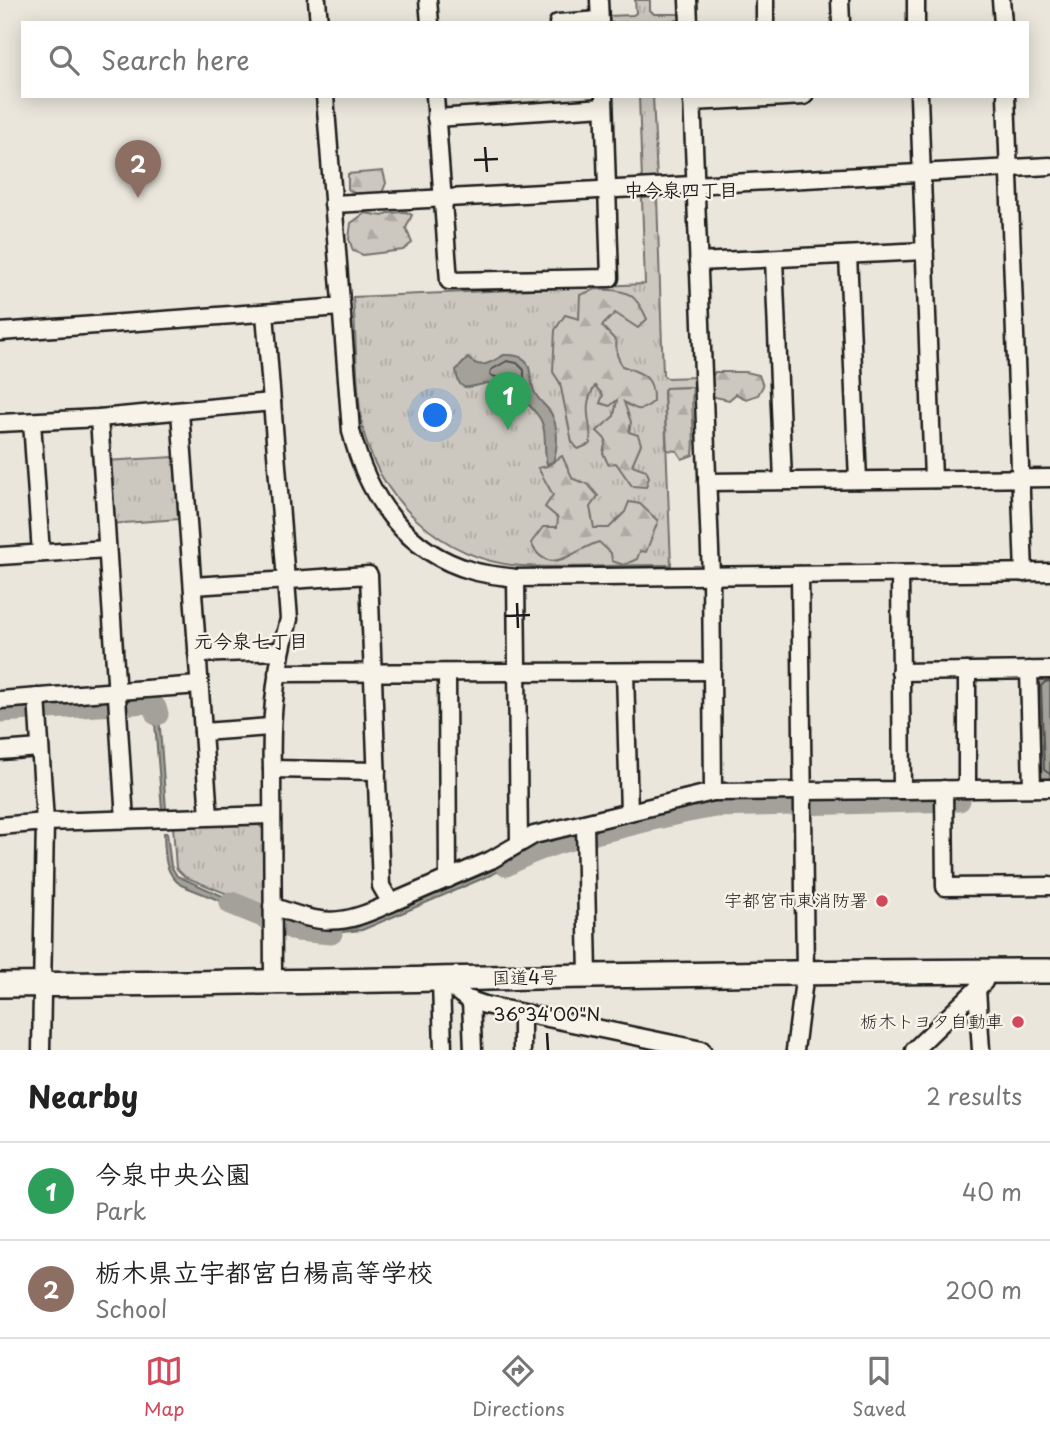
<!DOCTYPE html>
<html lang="en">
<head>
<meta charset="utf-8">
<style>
	body { margin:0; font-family:"Playpen Sans","Klee One",sans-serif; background:#f6f6f6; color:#222 }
	.you { position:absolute; left:436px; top:416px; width:24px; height:24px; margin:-18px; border:5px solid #fff; border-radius:50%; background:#1a73e8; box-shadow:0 0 0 10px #1a73e833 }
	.badge { display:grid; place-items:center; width:46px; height:46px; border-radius:50%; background:#d1495b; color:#fff; font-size:23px; font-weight:700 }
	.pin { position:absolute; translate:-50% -58px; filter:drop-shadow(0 2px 4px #0008) }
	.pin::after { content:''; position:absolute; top:37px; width:24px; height:21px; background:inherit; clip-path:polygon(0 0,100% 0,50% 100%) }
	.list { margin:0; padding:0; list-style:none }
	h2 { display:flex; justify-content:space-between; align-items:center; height:91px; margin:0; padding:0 28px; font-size:30px }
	h2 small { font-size:23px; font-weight:400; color:#767676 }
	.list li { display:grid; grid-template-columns:46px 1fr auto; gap:21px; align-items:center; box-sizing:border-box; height:98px; padding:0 28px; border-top:2px solid #e0e0e0 }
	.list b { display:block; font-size:26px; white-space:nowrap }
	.list p { margin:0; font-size:23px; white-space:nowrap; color:#767676 }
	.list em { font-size:23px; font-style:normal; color:#767676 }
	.icon { flex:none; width:38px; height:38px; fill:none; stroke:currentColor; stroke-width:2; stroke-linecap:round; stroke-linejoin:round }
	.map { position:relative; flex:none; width:1050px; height:1050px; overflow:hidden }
	.search { position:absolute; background:#fff; box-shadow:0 4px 18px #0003; left:21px; right:21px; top:21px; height:77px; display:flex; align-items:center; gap:18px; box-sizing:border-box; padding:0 24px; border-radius:0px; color:#767676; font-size:26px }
	.sheet { height:287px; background:#fff }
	nav { display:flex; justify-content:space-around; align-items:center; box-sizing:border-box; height:98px; border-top:2px solid #e0e0e0; background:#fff; font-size:19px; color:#767676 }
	nav a { display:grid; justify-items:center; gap:4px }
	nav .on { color:#d1495b }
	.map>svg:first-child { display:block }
	.grass { fill:url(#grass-tufts); stroke:#74726e; stroke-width:2 }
	.forest { fill:url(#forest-firs); stroke:#74726e; stroke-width:2 }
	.water { fill:#a3a19a; stroke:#6d6c68; stroke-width:2 }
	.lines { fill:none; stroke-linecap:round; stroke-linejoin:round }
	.shore { stroke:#52514e; stroke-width:2 }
	.river { stroke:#a3a19a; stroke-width:23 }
	.minor-casing { stroke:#1c1c1c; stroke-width:21 }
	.highway-casing { stroke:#1c1c1c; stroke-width:28 }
	.minor { stroke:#f7f3e8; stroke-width:16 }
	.highway { stroke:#f7f3e8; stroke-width:23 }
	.ticks { fill:none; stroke:#1c1c1c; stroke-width:2.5 }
	.poi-dot { fill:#d1495b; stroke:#f7f3e8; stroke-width:2.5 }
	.labels { text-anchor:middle; stroke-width:5; stroke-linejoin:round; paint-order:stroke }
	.poi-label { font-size:18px; fill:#1c1c1c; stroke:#f7f3e8; text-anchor:end }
	.street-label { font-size:18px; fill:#1c1c1c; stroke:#f7f3e8 }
	.neighbourhood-label { font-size:19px; font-weight:bold; fill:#1c1c1c; stroke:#f7f3e8 }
	.ticks-label { font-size:18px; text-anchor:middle; fill:#1c1c1c; stroke:#f7f3e8; stroke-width:5; stroke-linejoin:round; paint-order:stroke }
</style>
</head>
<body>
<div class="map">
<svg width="1050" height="1050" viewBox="0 0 1050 1050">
	<defs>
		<pattern id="grass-tufts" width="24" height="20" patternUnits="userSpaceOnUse" patternTransform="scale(1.75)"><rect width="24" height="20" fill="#ccc8c0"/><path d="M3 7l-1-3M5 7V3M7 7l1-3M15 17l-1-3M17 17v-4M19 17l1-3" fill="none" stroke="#afaba4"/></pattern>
		<pattern id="forest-firs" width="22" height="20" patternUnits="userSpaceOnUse" patternTransform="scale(1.75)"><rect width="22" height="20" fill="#ccc8c0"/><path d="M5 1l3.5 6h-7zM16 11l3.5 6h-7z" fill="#afaba4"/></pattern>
	</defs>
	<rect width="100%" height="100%" fill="#eae6dc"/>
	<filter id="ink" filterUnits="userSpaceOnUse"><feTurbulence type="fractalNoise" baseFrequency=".0143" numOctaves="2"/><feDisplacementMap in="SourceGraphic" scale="14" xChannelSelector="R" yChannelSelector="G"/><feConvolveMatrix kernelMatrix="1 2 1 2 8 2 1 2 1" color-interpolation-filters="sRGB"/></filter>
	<g filter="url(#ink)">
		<g class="grass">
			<polygon points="635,0 650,0 650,10 654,14 681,14 684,11 683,23 681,20 606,23 606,14 608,16 633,15 636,13"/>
			<polygon points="639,96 653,96 657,180 642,181"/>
			<path d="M 657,197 L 663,375 L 667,378 L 697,377 L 697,387 L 667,388 L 664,390 L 671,565 C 621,564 571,569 522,566 C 444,562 373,496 361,419 C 356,379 356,337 353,297 L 645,284 L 642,198 Z"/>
			<polygon points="174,457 179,519 110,524 105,461"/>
			<polygon points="259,825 264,830 265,909 185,877 176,868 173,826"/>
		</g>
		<g class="forest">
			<polygon points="383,171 386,183 382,193 360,197 348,189 348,174"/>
			<polygon points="406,212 412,215 406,228 412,243 403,250 363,255 353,251 349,239 351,223 365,213 383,216 388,213"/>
			<path d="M 596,289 C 626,291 634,290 647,319 L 638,328 L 615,313 L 602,326 L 616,341 L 617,355 L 622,366 C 644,374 654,376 653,402 C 640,413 636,410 624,402 L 631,422 L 629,432 L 638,435 L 641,444 L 632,465 L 646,470 L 649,477 L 646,487 L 632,486 L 616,463 L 608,464 L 603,453 L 606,440 L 597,431 L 614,416 L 617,400 L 610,406 L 600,403 L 603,395 L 595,386 C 580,410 593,421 590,444 L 578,449 L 572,442 L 560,383 L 553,372 L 555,330 L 565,315 L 579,319 L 580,295 Z"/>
			<polygon points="715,372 746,372 759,375 763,386 758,395 746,399 736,394 729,400 710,396 708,381"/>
			<path d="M 693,387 C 690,410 696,432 693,455 L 682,459 L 677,451 L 667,450 L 664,390 L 666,388 Z"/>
			<path d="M 562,456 L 573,479 L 588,484 L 598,496 L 590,507 L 594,528 L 609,528 L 625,512 L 629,502 L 640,504 L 658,521 L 646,552 L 640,551 L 637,559 L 624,565 L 612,561 L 611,553 L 599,542 C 574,549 549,580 531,543 L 543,527 L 557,527 L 558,518 L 545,507 L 553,495 L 538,468 L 547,466 Z"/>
		</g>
		<g class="water">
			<path d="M 504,355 C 536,354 527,371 534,391 C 538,401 546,405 551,413 C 559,428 558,447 553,462 L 547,464 C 543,450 548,430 539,417 C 530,404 508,384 492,383 C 475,382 459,400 456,370 L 468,358 C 481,371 491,362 504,355 Z"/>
			<polygon points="1042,674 1050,674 1050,781 1044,781 1038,774 1034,682"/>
			<polygon points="144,700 154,704 159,715 166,809 162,809 154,711 149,705 134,705 134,701"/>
			<polygon points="781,803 782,807 715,808 598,834 597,831 715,805"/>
			<path d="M 164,833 L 167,833 L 171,866 L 177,876 L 259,912 L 258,916 L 181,885 C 163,872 165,853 164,833 Z"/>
			<path d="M 573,837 L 573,840 L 532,850 L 493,874 L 362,930 L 321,934 L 288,926 L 289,923 C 312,930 331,932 355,928 L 493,870 L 531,846 Z"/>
		</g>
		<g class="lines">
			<g class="shore">
				<polygon points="507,361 517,363 524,370 524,387 490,375 491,370"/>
				<polyline points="1050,681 1045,682 1041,686 1044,770 1050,774"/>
			</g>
			<g class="river">
				<polyline points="0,711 148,702 155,708 157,714"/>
				<path d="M 506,865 C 542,844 579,837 620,827 C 652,819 684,811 716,806 L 959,800"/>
				<polyline points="231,903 297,930 331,933"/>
			</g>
			<g class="minor-casing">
				<g id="minor">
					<polyline points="317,0 319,23"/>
					<polyline points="428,0 430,23"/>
					<polyline points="599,0 600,23"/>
					<polyline points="688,0 689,23"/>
					<polyline points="765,0 765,23"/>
					<polyline points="840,0 841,23"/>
					<polyline points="916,0 916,23"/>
					<polyline points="1001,0 1003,23"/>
					<polyline points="558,23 600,20"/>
					<path d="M 325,96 L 351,431 C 367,496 405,552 473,571 C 487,575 502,576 516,578 L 1050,572"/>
					<polyline points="435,96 449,281 610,278 604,96"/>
					<polyline points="919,96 933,479"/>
					<polyline points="1006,96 1024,573"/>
					<polyline points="692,102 804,96"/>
					<polyline points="436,118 604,107"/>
					<polyline points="333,204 1050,166"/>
					<polyline points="848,255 858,480"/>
					<polyline points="774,259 783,481"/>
					<polyline points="698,262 925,251"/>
					<polyline points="0,332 341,307"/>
					<polyline points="180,411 209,816"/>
					<polyline points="99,418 125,820"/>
					<polyline points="32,422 41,553"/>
					<polyline points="0,423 99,418 272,402 265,313"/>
					<polyline points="707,482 1050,478"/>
					<polyline points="0,556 107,549"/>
					<polyline points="516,578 519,842"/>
					<polyline points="193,586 369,575 381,886 391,903 491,860 534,835 713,792 902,790 900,574"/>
					<polyline points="197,654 280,651"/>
					<polyline points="1029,670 1032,788"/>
					<polyline points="712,671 713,792"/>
					<polyline points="967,671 967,789"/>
					<polyline points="625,672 629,812"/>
					<polyline points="900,672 1050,670"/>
					<polyline points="277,673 712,671 711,575 692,96"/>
					<polyline points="447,673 448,879"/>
					<polyline points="37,697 45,822 41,1050"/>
					<polyline points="0,700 199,685"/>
					<polyline points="203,732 270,727"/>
					<polyline points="0,751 40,748"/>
					<path d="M 272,769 C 270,717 276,668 289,619 L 272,402"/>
					<polyline points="944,789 945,887 1050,886"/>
					<polyline points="902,790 1050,788"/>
					<polyline points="585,823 588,977"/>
					<polyline points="0,826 45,822 271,815"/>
					<path d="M 272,906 C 324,925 339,927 391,903"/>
					<polyline points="441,980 467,999 485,1005 702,1050"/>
					<polyline points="441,980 443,1050"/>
					<polyline points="273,983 272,769 377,771"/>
					<polyline points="977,989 981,1050"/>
					<polyline points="471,1000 473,1050"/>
					<polyline points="522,1013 522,1050"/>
					<polyline points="795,1050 805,973 800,575"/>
					<polyline points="914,1050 984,982 987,971"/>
				</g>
			</g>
			<g class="highway-casing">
				<path id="highway" d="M 0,985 C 350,983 700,971 1050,971"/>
			</g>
			<use href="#minor" class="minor"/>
			<use href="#highway" class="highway"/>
		</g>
	</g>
	<path class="ticks" d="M 485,147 L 487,172M 474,160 L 498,159M 517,603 L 518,628M 505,616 L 530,615M 547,1033 L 548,1050"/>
	<g class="poi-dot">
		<circle cx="882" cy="901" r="7"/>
		<circle cx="1018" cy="1022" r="7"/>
	</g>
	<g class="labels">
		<g class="poi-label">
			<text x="868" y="907">宇都宮市東消防署</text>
			<text x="1004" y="1028">栃木トヨタ自動車</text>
		</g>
		<g class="street-label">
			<text transform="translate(525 978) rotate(-1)" y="6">国道4号</text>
		</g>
		<g class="neighbourhood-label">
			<text x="681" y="197">中今泉四丁目</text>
			<text x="251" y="648">元今泉七丁目</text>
		</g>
	</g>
	<g class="ticks-label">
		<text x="547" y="1021">36°34'00"N</text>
	</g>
</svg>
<div class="you"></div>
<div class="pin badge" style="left:508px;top:430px;background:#2e9e5b">1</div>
<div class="pin badge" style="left:138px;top:198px;background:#8d6e63">2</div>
<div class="search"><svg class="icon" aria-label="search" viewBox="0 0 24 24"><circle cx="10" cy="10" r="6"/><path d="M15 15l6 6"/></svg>Search here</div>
</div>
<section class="sheet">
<h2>Nearby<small>2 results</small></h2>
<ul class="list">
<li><span class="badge" style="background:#2e9e5b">1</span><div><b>今泉中央公園</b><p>Park</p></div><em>40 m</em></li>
<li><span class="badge" style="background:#8d6e63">2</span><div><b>栃木県立宇都宮白楊高等学校</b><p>School</p></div><em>200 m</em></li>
</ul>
</section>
<nav>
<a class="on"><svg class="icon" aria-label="map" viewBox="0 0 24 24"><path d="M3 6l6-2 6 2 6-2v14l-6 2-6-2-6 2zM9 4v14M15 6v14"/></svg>Map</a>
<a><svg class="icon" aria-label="directions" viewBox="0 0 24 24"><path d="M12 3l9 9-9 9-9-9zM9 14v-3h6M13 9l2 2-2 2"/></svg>Directions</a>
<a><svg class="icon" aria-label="saved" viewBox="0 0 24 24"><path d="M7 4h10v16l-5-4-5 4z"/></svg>Saved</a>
</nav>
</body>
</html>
